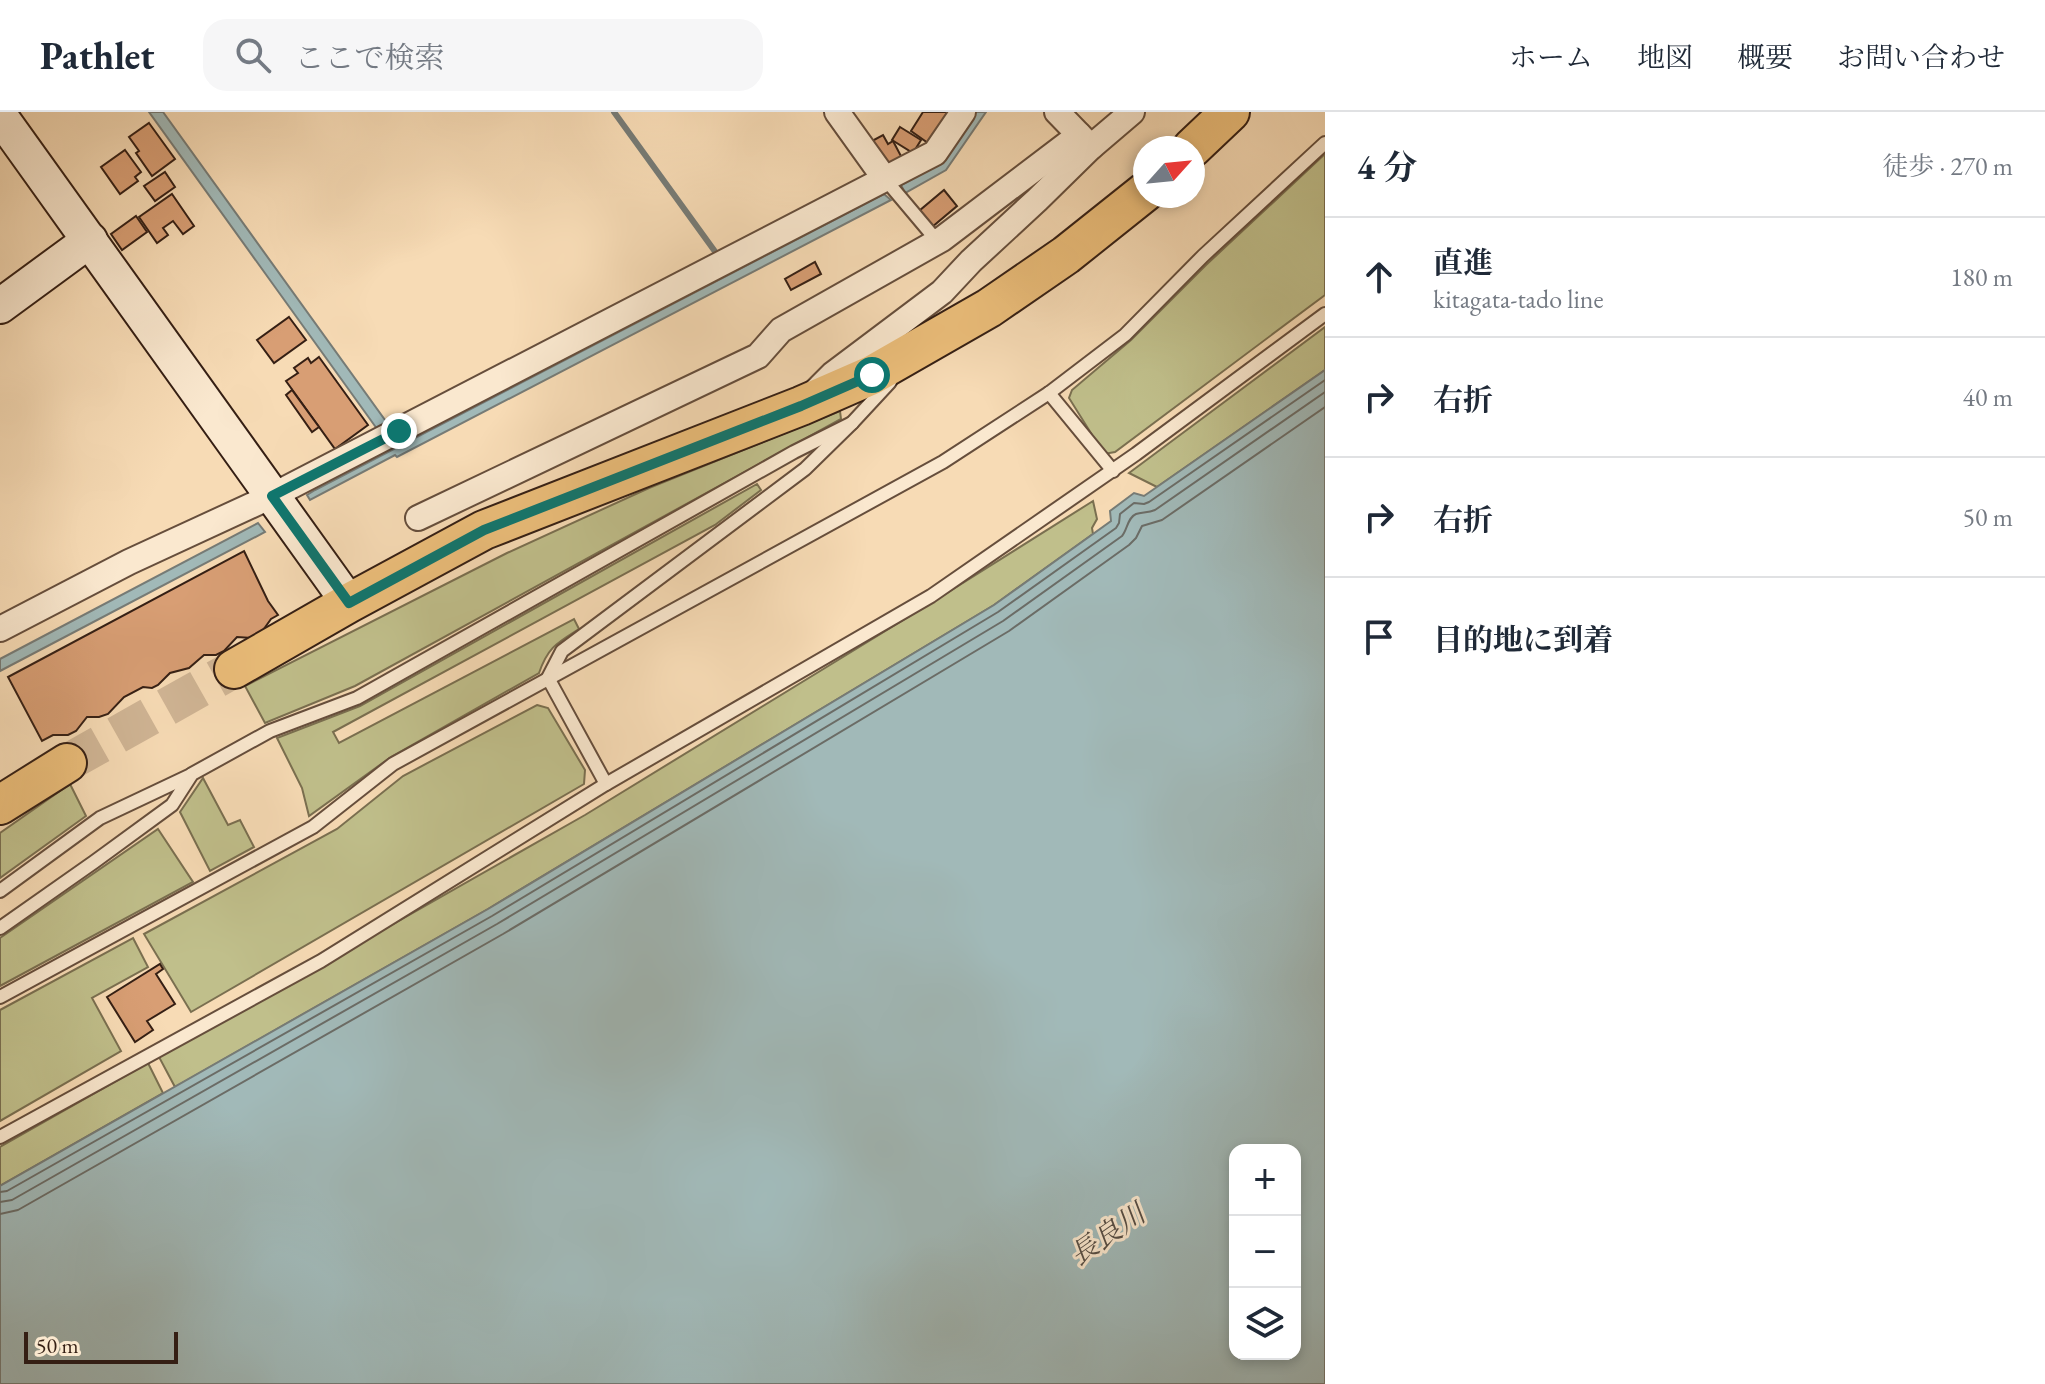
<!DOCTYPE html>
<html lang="ja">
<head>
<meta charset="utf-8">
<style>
	body { margin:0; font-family:"EB Garamond","Noto Serif JP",serif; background:#f6f6f7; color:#1f2937 }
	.controls { position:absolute; right:24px; bottom:24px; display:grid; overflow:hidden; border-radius:16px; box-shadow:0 4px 12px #0003 }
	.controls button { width:72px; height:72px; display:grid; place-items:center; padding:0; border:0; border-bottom:2px solid #e0e1e3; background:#fff; color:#1f2937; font:40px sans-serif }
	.compass { position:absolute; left:1133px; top:24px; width:72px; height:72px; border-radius:50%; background:#fff; box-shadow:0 4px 12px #0003; rotate:63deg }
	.scale { position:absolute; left:24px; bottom:20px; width:154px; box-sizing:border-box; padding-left:8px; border:4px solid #351f14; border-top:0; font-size:22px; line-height:28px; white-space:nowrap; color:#351f14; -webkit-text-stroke:6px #fae8cf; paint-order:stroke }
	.stop { position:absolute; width:24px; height:24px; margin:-18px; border:6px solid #0f766e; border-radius:50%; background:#fff }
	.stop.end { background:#0f766e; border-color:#fff; box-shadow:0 2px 8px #0008 }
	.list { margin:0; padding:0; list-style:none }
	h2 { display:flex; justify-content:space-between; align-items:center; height:104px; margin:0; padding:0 32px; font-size:34px }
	h2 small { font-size:26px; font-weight:400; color:#747a83 }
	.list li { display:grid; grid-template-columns:52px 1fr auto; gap:24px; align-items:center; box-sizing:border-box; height:120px; padding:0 32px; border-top:2px solid #e0e1e3 }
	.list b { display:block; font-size:30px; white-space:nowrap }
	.list p { margin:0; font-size:26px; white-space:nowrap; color:#747a83 }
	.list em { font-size:26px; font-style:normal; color:#747a83 }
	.icon { flex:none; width:44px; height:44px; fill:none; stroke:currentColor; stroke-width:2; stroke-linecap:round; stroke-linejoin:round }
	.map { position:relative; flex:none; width:1325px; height:1272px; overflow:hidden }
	header { display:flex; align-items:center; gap:48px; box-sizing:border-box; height:112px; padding:0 40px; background:#fff; border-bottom:2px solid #e0e1e3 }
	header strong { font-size:38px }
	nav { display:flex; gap:44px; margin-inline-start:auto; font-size:28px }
	.search { width:560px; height:72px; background:#f6f6f7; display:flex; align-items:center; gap:20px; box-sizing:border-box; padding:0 28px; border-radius:24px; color:#747a83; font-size:30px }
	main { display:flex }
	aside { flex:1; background:#fff }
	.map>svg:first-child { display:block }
	.green { fill:#c0bf8b; stroke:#7a6f50; stroke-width:2 }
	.water { fill:#a1b9b8; stroke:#767b76; stroke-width:2; fill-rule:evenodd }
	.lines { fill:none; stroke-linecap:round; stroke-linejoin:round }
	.shore { stroke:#6b6c66; stroke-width:2 }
	.stream { stroke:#767b76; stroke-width:6 }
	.building { fill:#d89e74; stroke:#351f14; stroke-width:2 }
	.primary-tunnel { stroke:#d0b595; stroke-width:38; stroke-dasharray:38 19; stroke-linecap:butt }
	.lane-casing { stroke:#664e3c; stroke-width:16 }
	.street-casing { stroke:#664e3c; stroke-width:28 }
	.secondary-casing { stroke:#351f14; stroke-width:38 }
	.primary-casing { stroke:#351f14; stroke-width:42 }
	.lane { stroke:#fae8cf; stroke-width:12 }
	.street { stroke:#fae8cf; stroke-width:24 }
	.secondary { stroke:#fae8cf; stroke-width:34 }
	.primary { stroke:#ecbe7a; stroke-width:38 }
	.route { stroke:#0f766e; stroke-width:10 }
	.labels { text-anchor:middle; stroke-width:6; stroke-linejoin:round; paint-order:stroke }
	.water-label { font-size:28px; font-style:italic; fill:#554d45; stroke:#fae8cf }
</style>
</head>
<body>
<header>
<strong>Pathlet</strong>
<div class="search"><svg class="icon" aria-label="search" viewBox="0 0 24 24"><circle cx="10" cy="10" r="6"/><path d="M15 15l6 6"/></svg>ここで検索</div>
<nav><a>ホーム</a><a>地図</a><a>概要</a><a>お問い合わせ</a></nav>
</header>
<main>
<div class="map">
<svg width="1325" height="1272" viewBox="0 0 1325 1272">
	<rect width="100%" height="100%" fill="#f7dbb5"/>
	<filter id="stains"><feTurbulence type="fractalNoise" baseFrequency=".0025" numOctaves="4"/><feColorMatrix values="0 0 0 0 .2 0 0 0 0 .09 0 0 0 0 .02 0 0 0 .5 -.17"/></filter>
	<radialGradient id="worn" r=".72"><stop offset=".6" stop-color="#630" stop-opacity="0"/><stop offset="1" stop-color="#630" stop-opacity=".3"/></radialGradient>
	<g class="green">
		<polygon points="1325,42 1325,183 1115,340 1104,342 1069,286 1072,278 1131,228 1206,153"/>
		<polygon points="1325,215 1325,258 1157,375 1129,361"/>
		<polygon points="840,299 841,307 355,574 265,611 245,574 507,441 649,376"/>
		<path d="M 757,372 L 761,378 L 715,413 L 333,620 L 339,631 L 574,507 L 579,517 C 557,531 548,535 539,561 L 391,645 L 309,704 L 302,676 L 277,626 L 360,594 Z"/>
		<polygon points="1093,389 1097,407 1092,416 1093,422 994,493 488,797 175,975 159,945 585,703 931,491"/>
		<polygon points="537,593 548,596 585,658 584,672 191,900 144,822 337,717 403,664"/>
		<polygon points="203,666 228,713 240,708 254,735 210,759 180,700"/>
		<polygon points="70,672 86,704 0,766 0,721"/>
		<polygon points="158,717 193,770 0,874 0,826"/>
		<polygon points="133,826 148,855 92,886 121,939 0,1009 0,898"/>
		<polygon points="148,951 163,981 0,1074 0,1035"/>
	</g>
	<g class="water">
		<polygon points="149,0 163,0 390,315 380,321"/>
		<polygon points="976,0 986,0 946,58 905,81 901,73 940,52"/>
		<polygon points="884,82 891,88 397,345 395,343 310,388 307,383 315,378"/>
		<path d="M 1325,258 L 1325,1272 L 0,1272 L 0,1074 L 488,797 L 994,493 L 1111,409 L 1110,399 L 1134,381 L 1144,384 ZM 1235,1038 L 1295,1038 L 1295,1242 L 1235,1242 Z"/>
		<polygon points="258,411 265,420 0,559 0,547"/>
	</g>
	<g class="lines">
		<g class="shore">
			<polyline points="0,1080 7,1079 492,804 998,500 1116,416 1119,411 1120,402 1134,391 1144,392 1149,390 1325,268"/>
			<path d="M 0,1090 L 12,1088 L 497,812 L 1003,509 L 1122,424 C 1127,418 1128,405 1136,402 C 1142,400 1148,401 1155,398 L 1325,280"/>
			<polyline points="0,1102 18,1098 503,822 1009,519 1129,433 1136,426 1142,414 1162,408 1325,295"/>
		</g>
		<polyline class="stream" points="614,0 719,145"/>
	</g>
	<g class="building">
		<polygon points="923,0 948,0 928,31 911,19"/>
		<polygon points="149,11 175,47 152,64 136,41 139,39 129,25"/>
		<polygon points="900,15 921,28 913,41 892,28"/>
		<polygon points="883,23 888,32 893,29 902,46 884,55 872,29"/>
		<polygon points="125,38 141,60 135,65 138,69 120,82 101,55"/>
		<polygon points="165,60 175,75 155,89 144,74"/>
		<polygon points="944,78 957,94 932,115 919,99"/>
		<polygon points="172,82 194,114 183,122 173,109 163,116 168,123 157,131 139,105"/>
		<polygon points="136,104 147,120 122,138 111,122"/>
		<polygon points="815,150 821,162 791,178 785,167"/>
		<polygon points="289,205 306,228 274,251 257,228"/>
		<polygon points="319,245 368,313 335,337 286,269 298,261 294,256 308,246 311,251"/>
		<polygon points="292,278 319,315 312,320 286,283"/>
		<polygon points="244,439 268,489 278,503 271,507 261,521 252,526 237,525 224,539 216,543 204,543 189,556 170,561 158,573 152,576 143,575 124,585 108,602 99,605 87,605 76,619 68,623 53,623 42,629 8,565"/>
		<polygon points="160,852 163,857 156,862 175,892 147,909 153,918 135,930 107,885"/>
	</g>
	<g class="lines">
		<polyline class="primary-tunnel" points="67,651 234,557"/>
		<g class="lane-casing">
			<g id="lane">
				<polyline points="885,67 938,130"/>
				<polyline points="1049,281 1113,359"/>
				<polyline points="606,672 548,566 562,539 805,357 852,311 890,270"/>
				<polyline points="0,779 100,706 191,663"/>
				<polyline points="0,816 94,750 172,693 192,662 270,619 357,586 794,340 852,311"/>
				<polyline points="0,885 313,715 393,652 943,350 1049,281 1125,223 1203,144 1325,31"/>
				<polyline points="0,1025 321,849 606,672 931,484 1136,342 1325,202"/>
			</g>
		</g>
		<g class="street-casing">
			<g id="street">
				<polyline points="837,0 885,67"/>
				<polyline points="1091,35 1132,0"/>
				<polyline points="817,278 833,262 942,180 971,149 1037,88 1091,35 1057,0"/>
				<polyline points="418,406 758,244 781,218 942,127 1079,23"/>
				<polyline points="0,517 129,450 272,384 935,41 963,0"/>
			</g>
		</g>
		<g class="secondary-casing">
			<g id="secondary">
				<polyline points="0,4 349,491"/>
				<polyline points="0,194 90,128"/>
			</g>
		</g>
		<g class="primary-casing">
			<g id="primary">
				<polyline points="1192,36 1230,0"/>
				<polyline points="234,557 349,491 484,418 801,294 872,263 989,196 1066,143 1145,80"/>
				<polyline points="0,693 67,651"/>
			</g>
		</g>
		<use href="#lane" class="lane"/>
		<use href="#street" class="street"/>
		<use href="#secondary" class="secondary"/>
		<use href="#primary" class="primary"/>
	</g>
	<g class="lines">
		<polyline class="route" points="399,319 272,384 349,491 484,418 801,294 872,263"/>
	</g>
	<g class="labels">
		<g class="water-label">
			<text transform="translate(1107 1122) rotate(-35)" y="10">長良川</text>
		</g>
	</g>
	<rect width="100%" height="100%" filter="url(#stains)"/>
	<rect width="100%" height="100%" fill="url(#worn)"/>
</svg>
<div class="controls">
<button>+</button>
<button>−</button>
<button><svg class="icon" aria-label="layers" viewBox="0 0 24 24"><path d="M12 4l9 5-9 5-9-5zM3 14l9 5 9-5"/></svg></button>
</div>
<svg class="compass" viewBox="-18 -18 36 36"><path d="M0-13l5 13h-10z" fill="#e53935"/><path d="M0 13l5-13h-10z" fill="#747a83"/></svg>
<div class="scale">50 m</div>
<div class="stop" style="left:872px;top:263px"></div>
<div class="stop end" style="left:399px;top:319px"></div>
</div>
<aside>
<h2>4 分<small>徒歩 · 270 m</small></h2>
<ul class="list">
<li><svg class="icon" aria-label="ahead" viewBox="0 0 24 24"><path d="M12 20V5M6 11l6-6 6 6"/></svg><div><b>直進</b><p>kitagata-tado line</p></div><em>180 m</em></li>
<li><svg class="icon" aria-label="right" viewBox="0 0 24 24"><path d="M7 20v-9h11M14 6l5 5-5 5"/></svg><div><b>右折</b></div><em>40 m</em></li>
<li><svg class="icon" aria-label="right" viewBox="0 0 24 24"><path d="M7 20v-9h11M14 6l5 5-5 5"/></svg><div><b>右折</b></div><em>50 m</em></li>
<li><svg class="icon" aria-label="arrive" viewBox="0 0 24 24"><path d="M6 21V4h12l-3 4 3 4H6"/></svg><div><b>目的地に到着</b></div></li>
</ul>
</aside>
</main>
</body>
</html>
